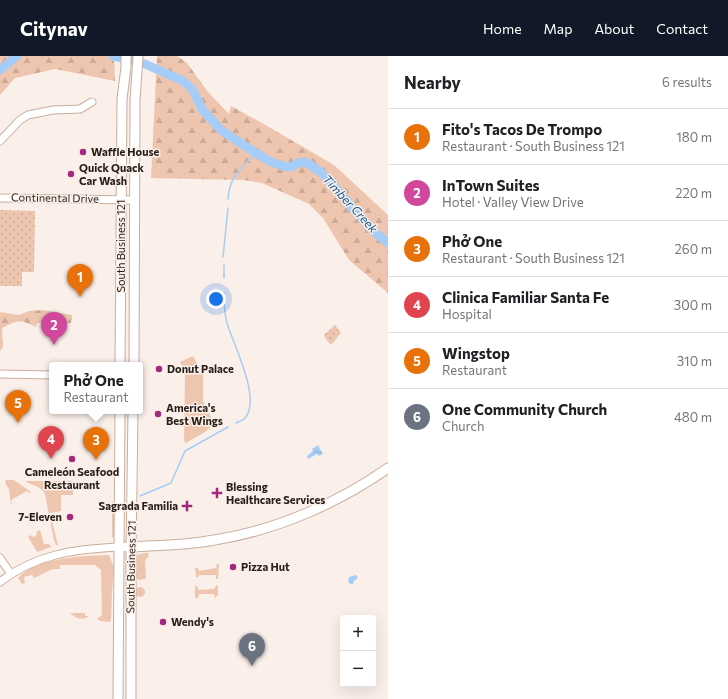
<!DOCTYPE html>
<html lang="en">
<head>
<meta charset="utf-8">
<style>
	body { margin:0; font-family:Commissioner,sans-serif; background:#f6f6f6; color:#202124 }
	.controls { position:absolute; right:12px; bottom:12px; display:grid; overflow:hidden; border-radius:4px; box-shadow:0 4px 16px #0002 }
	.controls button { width:36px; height:36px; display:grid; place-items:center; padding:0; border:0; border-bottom:1px solid #e0e0e0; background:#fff; color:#202124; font:20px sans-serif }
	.you { position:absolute; left:216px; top:243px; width:14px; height:14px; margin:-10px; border:3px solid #fff; border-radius:50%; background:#1a73e8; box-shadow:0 0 0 6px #1a73e833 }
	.badge { display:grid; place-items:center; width:26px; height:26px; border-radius:50%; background:#111827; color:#fff; font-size:13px; font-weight:700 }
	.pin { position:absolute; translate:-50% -33px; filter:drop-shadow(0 1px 2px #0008) }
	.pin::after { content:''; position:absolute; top:21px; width:14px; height:12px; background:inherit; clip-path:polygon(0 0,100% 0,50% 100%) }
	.popup { position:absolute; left:49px; top:306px; width:94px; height:52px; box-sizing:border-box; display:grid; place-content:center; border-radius:4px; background:#fff; filter:drop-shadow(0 1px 3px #0005); font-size:13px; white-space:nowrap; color:#757577 }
	.popup b { font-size:15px; color:#202124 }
	.popup::after { content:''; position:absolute; left:50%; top:100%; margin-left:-8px; border:8px solid transparent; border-top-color:#fff }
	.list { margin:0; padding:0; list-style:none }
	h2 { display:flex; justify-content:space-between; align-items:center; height:52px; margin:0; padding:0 16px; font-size:17px }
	h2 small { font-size:13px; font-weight:400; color:#757577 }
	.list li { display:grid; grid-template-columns:26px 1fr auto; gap:12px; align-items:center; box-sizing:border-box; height:56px; padding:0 16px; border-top:1px solid #e0e0e0 }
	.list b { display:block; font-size:15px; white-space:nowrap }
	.list p { margin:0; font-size:13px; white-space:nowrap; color:#757577 }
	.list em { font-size:13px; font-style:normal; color:#757577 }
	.map { position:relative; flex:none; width:388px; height:643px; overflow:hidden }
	header { display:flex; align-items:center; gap:24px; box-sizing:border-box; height:56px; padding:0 20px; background:#111827; color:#fff }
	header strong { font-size:19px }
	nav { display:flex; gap:22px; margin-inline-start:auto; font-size:14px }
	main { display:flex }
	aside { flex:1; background:#fff }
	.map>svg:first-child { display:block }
	.grass { fill:#eec6af }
	.forest { fill:url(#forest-firs) }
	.park { fill:url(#park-dots) }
	.water { fill:url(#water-ripples) }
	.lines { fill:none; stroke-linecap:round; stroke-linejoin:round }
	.stream { stroke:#a5cdf7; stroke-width:1.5 }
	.river { stroke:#a5cdf7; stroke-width:9 }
	.minor-casing { stroke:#c9ae9e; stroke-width:9 }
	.major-casing { stroke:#c9ae9e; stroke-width:11 }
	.minor { stroke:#fff; stroke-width:7 }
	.major { stroke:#fff; stroke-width:9 }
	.poi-dot { fill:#a3297f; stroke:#fbefe9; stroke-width:1.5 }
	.labels { text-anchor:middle; stroke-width:3; stroke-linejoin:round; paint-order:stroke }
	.poi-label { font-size:11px; font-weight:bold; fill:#291f19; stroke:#fbefe9; text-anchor:start }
	.street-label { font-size:11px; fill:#291f19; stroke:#fbefe9 }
	.water-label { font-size:12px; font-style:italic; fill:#0c5794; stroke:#fbefe9 }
</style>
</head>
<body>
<header>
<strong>Citynav</strong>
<nav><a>Home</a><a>Map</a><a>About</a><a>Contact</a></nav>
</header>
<main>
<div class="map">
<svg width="388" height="643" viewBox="0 0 388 643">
	<defs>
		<pattern id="forest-firs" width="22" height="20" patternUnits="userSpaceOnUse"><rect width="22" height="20" fill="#eec6af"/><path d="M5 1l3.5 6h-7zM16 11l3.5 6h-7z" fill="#ccaa96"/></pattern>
		<pattern id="park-dots" width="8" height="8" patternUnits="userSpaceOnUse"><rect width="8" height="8" fill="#eec6af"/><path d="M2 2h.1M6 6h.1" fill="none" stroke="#ccaa96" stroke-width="1.8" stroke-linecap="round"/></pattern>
		<pattern id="water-ripples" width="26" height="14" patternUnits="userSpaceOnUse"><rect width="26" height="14" fill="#a5cdf7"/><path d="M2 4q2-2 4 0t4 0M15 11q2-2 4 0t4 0" fill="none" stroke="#8eb0d3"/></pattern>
	</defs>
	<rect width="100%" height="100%" fill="#fbefe9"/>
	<g class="grass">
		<polygon points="193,300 203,318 203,345 214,368 205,376 186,387 184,385 185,316 180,306"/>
		<polygon points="6,424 14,424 31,436 29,437 27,435 11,444 12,448 11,449 9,433 5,427"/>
		<path d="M 27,425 L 73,425 L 73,439 L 61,439 L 61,455 L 50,457 L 58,489 L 56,489 L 54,484 L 45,438 C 41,430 34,430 26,426 Z"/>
		<polygon points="112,446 115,446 114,480 112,482"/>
		<polygon points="40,474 44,488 49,488 51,491 37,496 28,481 31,479 33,481 37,479 36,476"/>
		<polygon points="144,497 148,497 149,500 145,504 146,522 145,523 138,524 135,521 135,503 136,499"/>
		<path d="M 109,499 L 114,512 L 112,536 L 111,563 L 110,566 L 100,565 L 97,563 L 102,559 L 101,514 L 95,509 L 60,509 L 60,513 L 53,513 L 34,522 L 32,519 L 24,521 L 25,527 L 22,528 L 18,522 C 37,501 83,500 109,499 Z"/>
		<polygon points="217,508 219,508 218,523 216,523 216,519 199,519 198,521 196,521 195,512 198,512 199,515 216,512"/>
		<polygon points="217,529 218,530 218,539 215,542 214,538 199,538 198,542 195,542 195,530 198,531 198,534 214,533"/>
		<circle cx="140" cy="536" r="5"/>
		<path d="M 70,557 L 85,557 L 85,560 L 89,560 C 82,565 75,562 70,557 Z"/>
	</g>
	<g class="forest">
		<polygon points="0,0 114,0 115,25 55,13 15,22 0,39"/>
		<polygon points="157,0 177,0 187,7 208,36 229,58 231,50 262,67 334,109 388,159 388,237 349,204 323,162 309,148 262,127 243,124 151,122"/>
		<path d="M 43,254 L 72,259 L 71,267 C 59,268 49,266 37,267 L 36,271 C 20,263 18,264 2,272 L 3,291 L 0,295 L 0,256 L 19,259 L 29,255 Z"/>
	</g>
	<g class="park">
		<polygon points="0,154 35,155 34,216 22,216 22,230 0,230"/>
		<polygon points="335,269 341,277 331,289 325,282 324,279"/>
	</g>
	<g class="water">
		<polygon points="318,389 323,398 319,400 317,398 308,403 307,400 313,395 312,393"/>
		<polygon points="356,519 358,522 354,525 353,528 350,528 348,525 349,521"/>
	</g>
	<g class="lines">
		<g class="stream">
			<path d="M 228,143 C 229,121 241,112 256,97"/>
			<polyline points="223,201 228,152"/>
			<polyline points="224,209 224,222"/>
			<path d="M 224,237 C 224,247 224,257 227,267 C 233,288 263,345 244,363 C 242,365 238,366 236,367"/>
			<polyline points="140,440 171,427 185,395 228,371"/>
		</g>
		<g class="river">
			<polyline points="113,0 145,8 183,25 192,33 202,53 221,74 251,94 271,106 287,111 291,111 298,107 304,106 309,108 323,118 371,173 388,187"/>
			<polyline points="0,14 17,0"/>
		</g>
		<g class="minor-casing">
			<g id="minor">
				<polyline points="0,85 20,64 28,59 53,54 80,53 92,46"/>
				<polyline points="0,142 134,144"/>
				<polyline points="0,318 52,319"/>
				<polyline points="0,502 11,518"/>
				<path d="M 0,526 C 36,498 75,493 119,491"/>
			</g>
		</g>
		<g class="major-casing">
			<g id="major">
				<polyline points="120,309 122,43 126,11 126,0"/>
				<polyline points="134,309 135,44 138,0"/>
				<path d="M 126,491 C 157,490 189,489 220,483 C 279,473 340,446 388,412"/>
				<polyline points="118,643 120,355"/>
				<polyline points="131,643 131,499 133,355"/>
			</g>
		</g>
		<use href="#minor" class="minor"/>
		<use href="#major" class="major"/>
	</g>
	<g class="poi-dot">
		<circle cx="83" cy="96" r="4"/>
		<circle cx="71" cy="118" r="4"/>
		<circle cx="159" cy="313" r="4"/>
		<circle cx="158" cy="358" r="4"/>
		<circle cx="72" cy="403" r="4"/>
		<path d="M215 431h4v4h4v4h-4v4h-4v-4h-4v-4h4z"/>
		<path d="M185 444h4v4h4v4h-4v4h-4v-4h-4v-4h4z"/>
		<circle cx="70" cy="461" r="4"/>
		<circle cx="233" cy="511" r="4"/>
		<circle cx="163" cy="566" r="4"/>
	</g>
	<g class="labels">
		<g class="poi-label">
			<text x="91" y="100">Waffle House</text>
			<text x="79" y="116">Quick Quack<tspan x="79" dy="13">Car Wash</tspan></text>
			<text x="167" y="317">Donut Palace</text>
			<text x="166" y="356">America's<tspan x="166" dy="13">Best Wings</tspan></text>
			<text x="72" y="420" text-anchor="middle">Cameleón Seafood<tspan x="72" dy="13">Restaurant</tspan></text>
			<text x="226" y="435">Blessing<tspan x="226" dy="13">Healthcare Services</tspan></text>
			<text x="178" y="454" text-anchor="end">Sagrada Familia</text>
			<text x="62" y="465" text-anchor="end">7-Eleven</text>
			<text x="241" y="515">Pizza Hut</text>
			<text x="171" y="570">Wendy's</text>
		</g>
		<g class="street-label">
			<text transform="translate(55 142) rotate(1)" y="4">Continental Drive</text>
			<text transform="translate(121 190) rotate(-90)" y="4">South Business 121</text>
			<text transform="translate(131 511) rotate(-89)" y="4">South Business 121</text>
		</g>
		<g class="water-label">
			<text transform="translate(350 148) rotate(47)" y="4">Timber Creek</text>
		</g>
	</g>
</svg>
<div class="controls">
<button>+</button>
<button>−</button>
</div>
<div class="you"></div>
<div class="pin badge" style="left:80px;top:241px;background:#e8710a">1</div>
<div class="pin badge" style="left:54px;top:289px;background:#d1479c">2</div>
<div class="pin badge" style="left:96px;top:404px;background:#e8710a">3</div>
<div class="popup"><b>Phở One</b>Restaurant</div>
<div class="pin badge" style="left:51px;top:403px;background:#e0444e">4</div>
<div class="pin badge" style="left:18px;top:367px;background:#e8710a">5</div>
<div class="pin badge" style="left:252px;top:610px;background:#6b7280">6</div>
</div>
<aside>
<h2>Nearby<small>6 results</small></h2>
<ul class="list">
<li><span class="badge" style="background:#e8710a">1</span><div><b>Fito's Tacos De Trompo</b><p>Restaurant · South Business 121</p></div><em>180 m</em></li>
<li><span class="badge" style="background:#d1479c">2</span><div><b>InTown Suites</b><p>Hotel · Valley View Drive</p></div><em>220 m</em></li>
<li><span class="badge" style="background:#e8710a">3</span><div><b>Phở One</b><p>Restaurant · South Business 121</p></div><em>260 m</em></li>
<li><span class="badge" style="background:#e0444e">4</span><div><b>Clinica Familiar Santa Fe</b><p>Hospital</p></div><em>300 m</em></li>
<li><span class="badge" style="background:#e8710a">5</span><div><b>Wingstop</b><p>Restaurant</p></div><em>310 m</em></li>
<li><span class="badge" style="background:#6b7280">6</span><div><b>One Community Church</b><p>Church</p></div><em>480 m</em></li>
</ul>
</aside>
</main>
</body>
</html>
